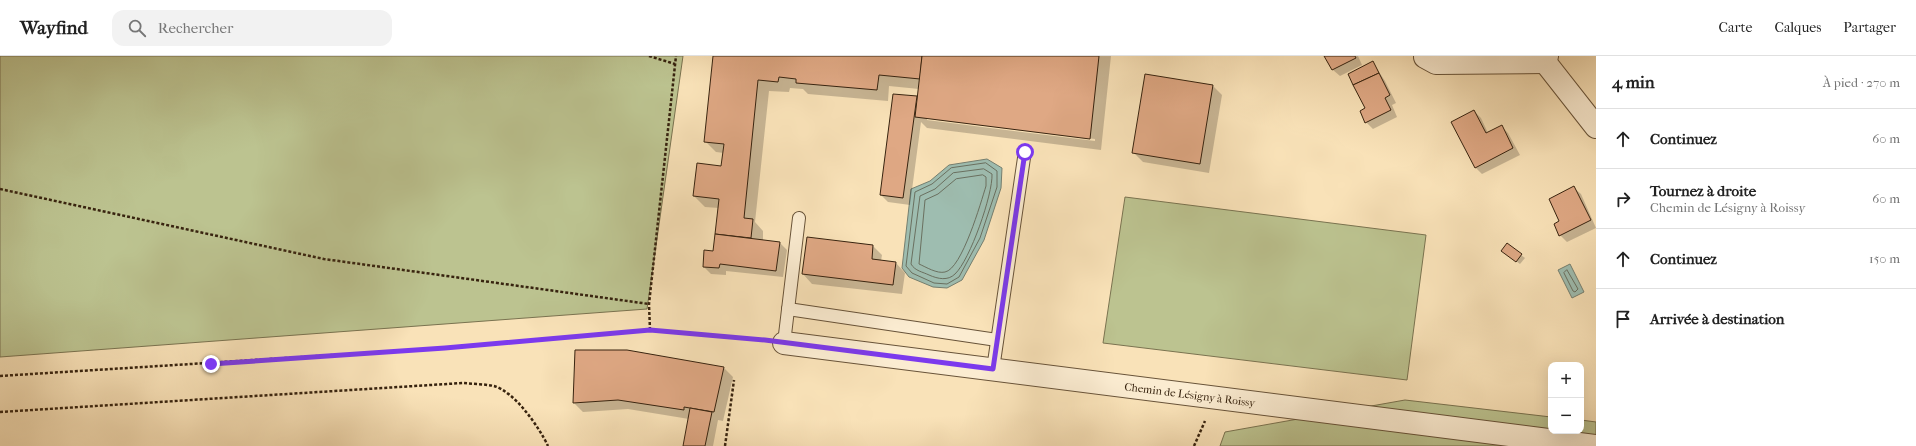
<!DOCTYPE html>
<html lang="fr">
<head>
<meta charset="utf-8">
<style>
	body { margin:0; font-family:"IM FELL French Canon",serif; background:#f2f2f2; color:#222 }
	.controls { position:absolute; right:12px; bottom:12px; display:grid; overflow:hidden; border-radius:8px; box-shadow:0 4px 16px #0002 }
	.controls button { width:36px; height:36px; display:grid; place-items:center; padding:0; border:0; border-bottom:1px solid #e0e0e0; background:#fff; color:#222; font:20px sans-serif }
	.stop { position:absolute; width:12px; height:12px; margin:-9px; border:3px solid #7c3aed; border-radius:50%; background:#fff }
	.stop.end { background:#7c3aed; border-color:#fff; box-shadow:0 1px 4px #0008 }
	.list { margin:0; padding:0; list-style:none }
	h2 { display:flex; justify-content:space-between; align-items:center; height:52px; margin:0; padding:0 16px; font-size:17px }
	h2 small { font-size:13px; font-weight:400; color:#767676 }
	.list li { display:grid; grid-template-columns:26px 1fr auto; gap:12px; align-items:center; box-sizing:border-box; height:60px; padding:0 16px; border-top:1px solid #e0e0e0 }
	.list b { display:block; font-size:15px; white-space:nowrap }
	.list p { margin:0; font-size:13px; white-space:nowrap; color:#767676 }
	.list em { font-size:13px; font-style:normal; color:#767676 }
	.icon { flex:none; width:22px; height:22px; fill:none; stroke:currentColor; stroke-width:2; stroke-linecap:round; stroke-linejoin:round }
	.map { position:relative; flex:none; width:1596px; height:390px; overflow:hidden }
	header { display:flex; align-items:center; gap:24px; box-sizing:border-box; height:56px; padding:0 20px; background:#fff; border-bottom:1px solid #e0e0e0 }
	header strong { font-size:19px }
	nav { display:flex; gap:22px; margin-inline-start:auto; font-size:14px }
	.search { width:280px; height:36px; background:#f2f2f2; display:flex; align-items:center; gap:10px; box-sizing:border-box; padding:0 14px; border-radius:12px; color:#767676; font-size:15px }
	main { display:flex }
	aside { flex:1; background:#fff }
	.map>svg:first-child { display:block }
	.green { fill:#bcc390; stroke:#7a7350 }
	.water { fill:#9ebdb0; stroke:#757f70 }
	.shadow { fill:#0003; fill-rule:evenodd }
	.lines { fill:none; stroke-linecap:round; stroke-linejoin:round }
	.shore { stroke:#6a7060; stroke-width:1 }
	.building { fill:#dfa884; stroke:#37230f }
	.service-casing { stroke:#685339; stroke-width:14 }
	.minor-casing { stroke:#685339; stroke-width:24 }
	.path { stroke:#37230f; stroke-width:2.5; stroke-dasharray:3 2; stroke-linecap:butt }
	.service { stroke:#fbecd1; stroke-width:12 }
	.minor { stroke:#fbecd1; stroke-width:22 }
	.route { stroke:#7c3aed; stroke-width:5 }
	.labels { text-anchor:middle; stroke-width:3; stroke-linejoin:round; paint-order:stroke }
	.street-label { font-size:11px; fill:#37230f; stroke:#fbecd1 }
</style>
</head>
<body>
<header>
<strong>Wayfind</strong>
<div class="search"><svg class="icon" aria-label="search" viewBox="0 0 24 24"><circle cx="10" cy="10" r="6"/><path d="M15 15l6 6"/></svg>Rechercher</div>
<nav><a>Carte</a><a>Calques</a><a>Partager</a></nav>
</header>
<main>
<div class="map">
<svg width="1596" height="390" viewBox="0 0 1596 390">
	<rect width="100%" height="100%" fill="#f9e2b8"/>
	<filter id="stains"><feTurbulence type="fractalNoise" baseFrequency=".005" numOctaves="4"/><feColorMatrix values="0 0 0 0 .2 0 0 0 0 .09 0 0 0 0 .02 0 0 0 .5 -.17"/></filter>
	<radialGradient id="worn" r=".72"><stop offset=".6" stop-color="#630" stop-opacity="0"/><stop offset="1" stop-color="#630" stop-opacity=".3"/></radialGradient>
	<g class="green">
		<polygon points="0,0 683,0 647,253 0,301"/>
		<polygon points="1125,141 1426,179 1407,324 1103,287"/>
		<polygon points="1405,344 1551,361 1551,375 1581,375 1581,364 1596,366 1596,390 1220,390 1225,376"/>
	</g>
	<g class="water">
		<polygon points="987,103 1002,112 1001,132 984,184 962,224 947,232 933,231 909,221 902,212 911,133 930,125 949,109"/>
		<polygon points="1570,208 1584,236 1572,242 1558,214"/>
	</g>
	<g class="shadow">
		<path d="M 714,0 L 1111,0 L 1101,94 L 927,72 L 921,66 L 910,149 L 888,146 L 881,139 L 916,41 L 918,43 L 919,33 L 889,30 L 888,45 L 808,38 L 803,33 L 790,32 L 789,36 L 769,35 L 755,166 L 763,175 L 763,185 L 780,187 L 787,194 L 783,221 L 726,215 L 726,219 L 711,218 L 704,211 L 714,196 L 719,152 L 705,151 L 694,140 L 722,111 L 724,97 L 716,96 L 705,85 ZM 927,62 L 1095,83 L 1095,85 L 927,64 Z"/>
		<polygon points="1325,0 1358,0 1362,9 1340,20 1333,14"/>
		<polygon points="1373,7 1385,25 1396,47 1392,49 1397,61 1373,73 1366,66 1366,53"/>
		<polygon points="1213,30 1222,39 1209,117 1143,106 1133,96"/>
		<polygon points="1474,55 1481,62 1488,77 1501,70 1508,77 1520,99 1482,118 1475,111"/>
		<polygon points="1574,132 1581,138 1596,172 1567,186 1560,179 1555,169 1560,166"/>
		<polygon points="807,182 873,190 882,199 881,205 896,207 905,217 902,238 812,228 803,218"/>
		<polygon points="1506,198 1521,199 1525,202 1520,208"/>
		<polygon points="723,311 733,321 723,365 718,364 713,390 684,390 689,363 628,353 583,356 574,347"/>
	</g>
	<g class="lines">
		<g class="shore">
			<polygon points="986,107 997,115 997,131 980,182 959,221 947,228 934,227 912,217 906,210 915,136 932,128 951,112"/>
			<path d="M 984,113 L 992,118 C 993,138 970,204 955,218 C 948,225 938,223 929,219 C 923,216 915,215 911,208 L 920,140 L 935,133 L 953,117 Z"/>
			<path d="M 983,119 L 986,121 L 986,130 C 981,146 962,213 945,216 C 937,218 926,211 919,208 L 925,144 L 938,138 L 956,123 Z"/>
			<polygon points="1567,214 1578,233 1575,236 1573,235 1564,217"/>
		</g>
	</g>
	<g class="building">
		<polygon points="713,0 922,0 920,23 879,19 877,34 796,27 796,23 779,21 778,26 758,24 744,162 753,163 751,182 715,178 719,143 693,140 697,107 721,110 724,88 704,86"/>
		<polygon points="922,0 1099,0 1090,83 915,61"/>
		<polygon points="1324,0 1355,0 1356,2 1332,14"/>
		<polygon points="1373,5 1379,17 1353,29 1348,18"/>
		<polygon points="1379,17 1390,39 1385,42 1391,54 1365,67 1360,55 1365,52 1353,29"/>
		<polygon points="1145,18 1213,29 1200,108 1132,97"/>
		<polygon points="893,38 917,40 903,142 880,139"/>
		<polygon points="1474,54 1486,77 1502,69 1513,92 1475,112 1451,66"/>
		<polygon points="1574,130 1591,164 1559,180 1554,168 1559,165 1549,143"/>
		<polygon points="715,178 780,186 776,215 720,208 719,212 703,211 704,194 713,195"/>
		<polygon points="807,181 873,189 872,203 896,206 893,229 802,218"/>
		<polygon points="1507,187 1522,198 1516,206 1501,195"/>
		<polygon points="575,294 627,294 724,311 714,356 684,351 684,354 618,344 573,347"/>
		<polygon points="690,352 712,356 705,390 683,390"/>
	</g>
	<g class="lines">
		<g class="service-casing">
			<g id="service">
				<polyline points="788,253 997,284"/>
				<polyline points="784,287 799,162"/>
				<polyline points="993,313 1025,95"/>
			</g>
		</g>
		<g class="minor-casing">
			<g id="minor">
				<polyline points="1425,1 1436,7 1545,6 1547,0"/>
				<polyline points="1545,6 1596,71"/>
				<path id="s1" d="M 784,287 L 1596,390"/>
			</g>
		</g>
		<g class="path">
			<polyline points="649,0 675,8"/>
			<polyline points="0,133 324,203 649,248"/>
			<polyline points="650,274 649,248 676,0"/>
			<polyline points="0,320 445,292 650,274 761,284"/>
			<path d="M 0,356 L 463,327 C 473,328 484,328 494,330 C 515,336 539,371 548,390"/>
			<polyline points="725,390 734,324"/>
			<polyline points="1194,390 1205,365"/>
		</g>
		<use href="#service" class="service"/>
		<use href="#minor" class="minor"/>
	</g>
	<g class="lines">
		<polyline class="route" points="211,308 445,292 650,274 765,284 993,313 1025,96"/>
	</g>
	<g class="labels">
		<g class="street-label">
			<text dy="4" stroke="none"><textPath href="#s1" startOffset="409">Chemin de Lésigny à Roissy</textPath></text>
		</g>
	</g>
	<rect width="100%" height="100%" filter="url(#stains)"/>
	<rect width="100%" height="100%" fill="url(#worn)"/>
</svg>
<div class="controls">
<button>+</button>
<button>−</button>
</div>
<div class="stop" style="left:1025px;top:96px"></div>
<div class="stop end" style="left:211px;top:308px"></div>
</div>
<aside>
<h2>4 min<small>À pied · 270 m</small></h2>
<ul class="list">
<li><svg class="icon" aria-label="ahead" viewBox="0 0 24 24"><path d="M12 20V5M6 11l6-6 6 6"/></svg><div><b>Continuez</b></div><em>60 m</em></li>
<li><svg class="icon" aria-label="right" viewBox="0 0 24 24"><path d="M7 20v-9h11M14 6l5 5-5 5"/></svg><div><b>Tournez à droite</b><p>Chemin de Lésigny à Roissy</p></div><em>60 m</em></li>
<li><svg class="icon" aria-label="ahead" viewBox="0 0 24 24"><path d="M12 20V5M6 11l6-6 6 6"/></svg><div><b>Continuez</b></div><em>150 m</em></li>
<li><svg class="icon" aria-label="arrive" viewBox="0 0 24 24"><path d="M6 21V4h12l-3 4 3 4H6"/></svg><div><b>Arrivée à destination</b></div></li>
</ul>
</aside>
</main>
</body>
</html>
